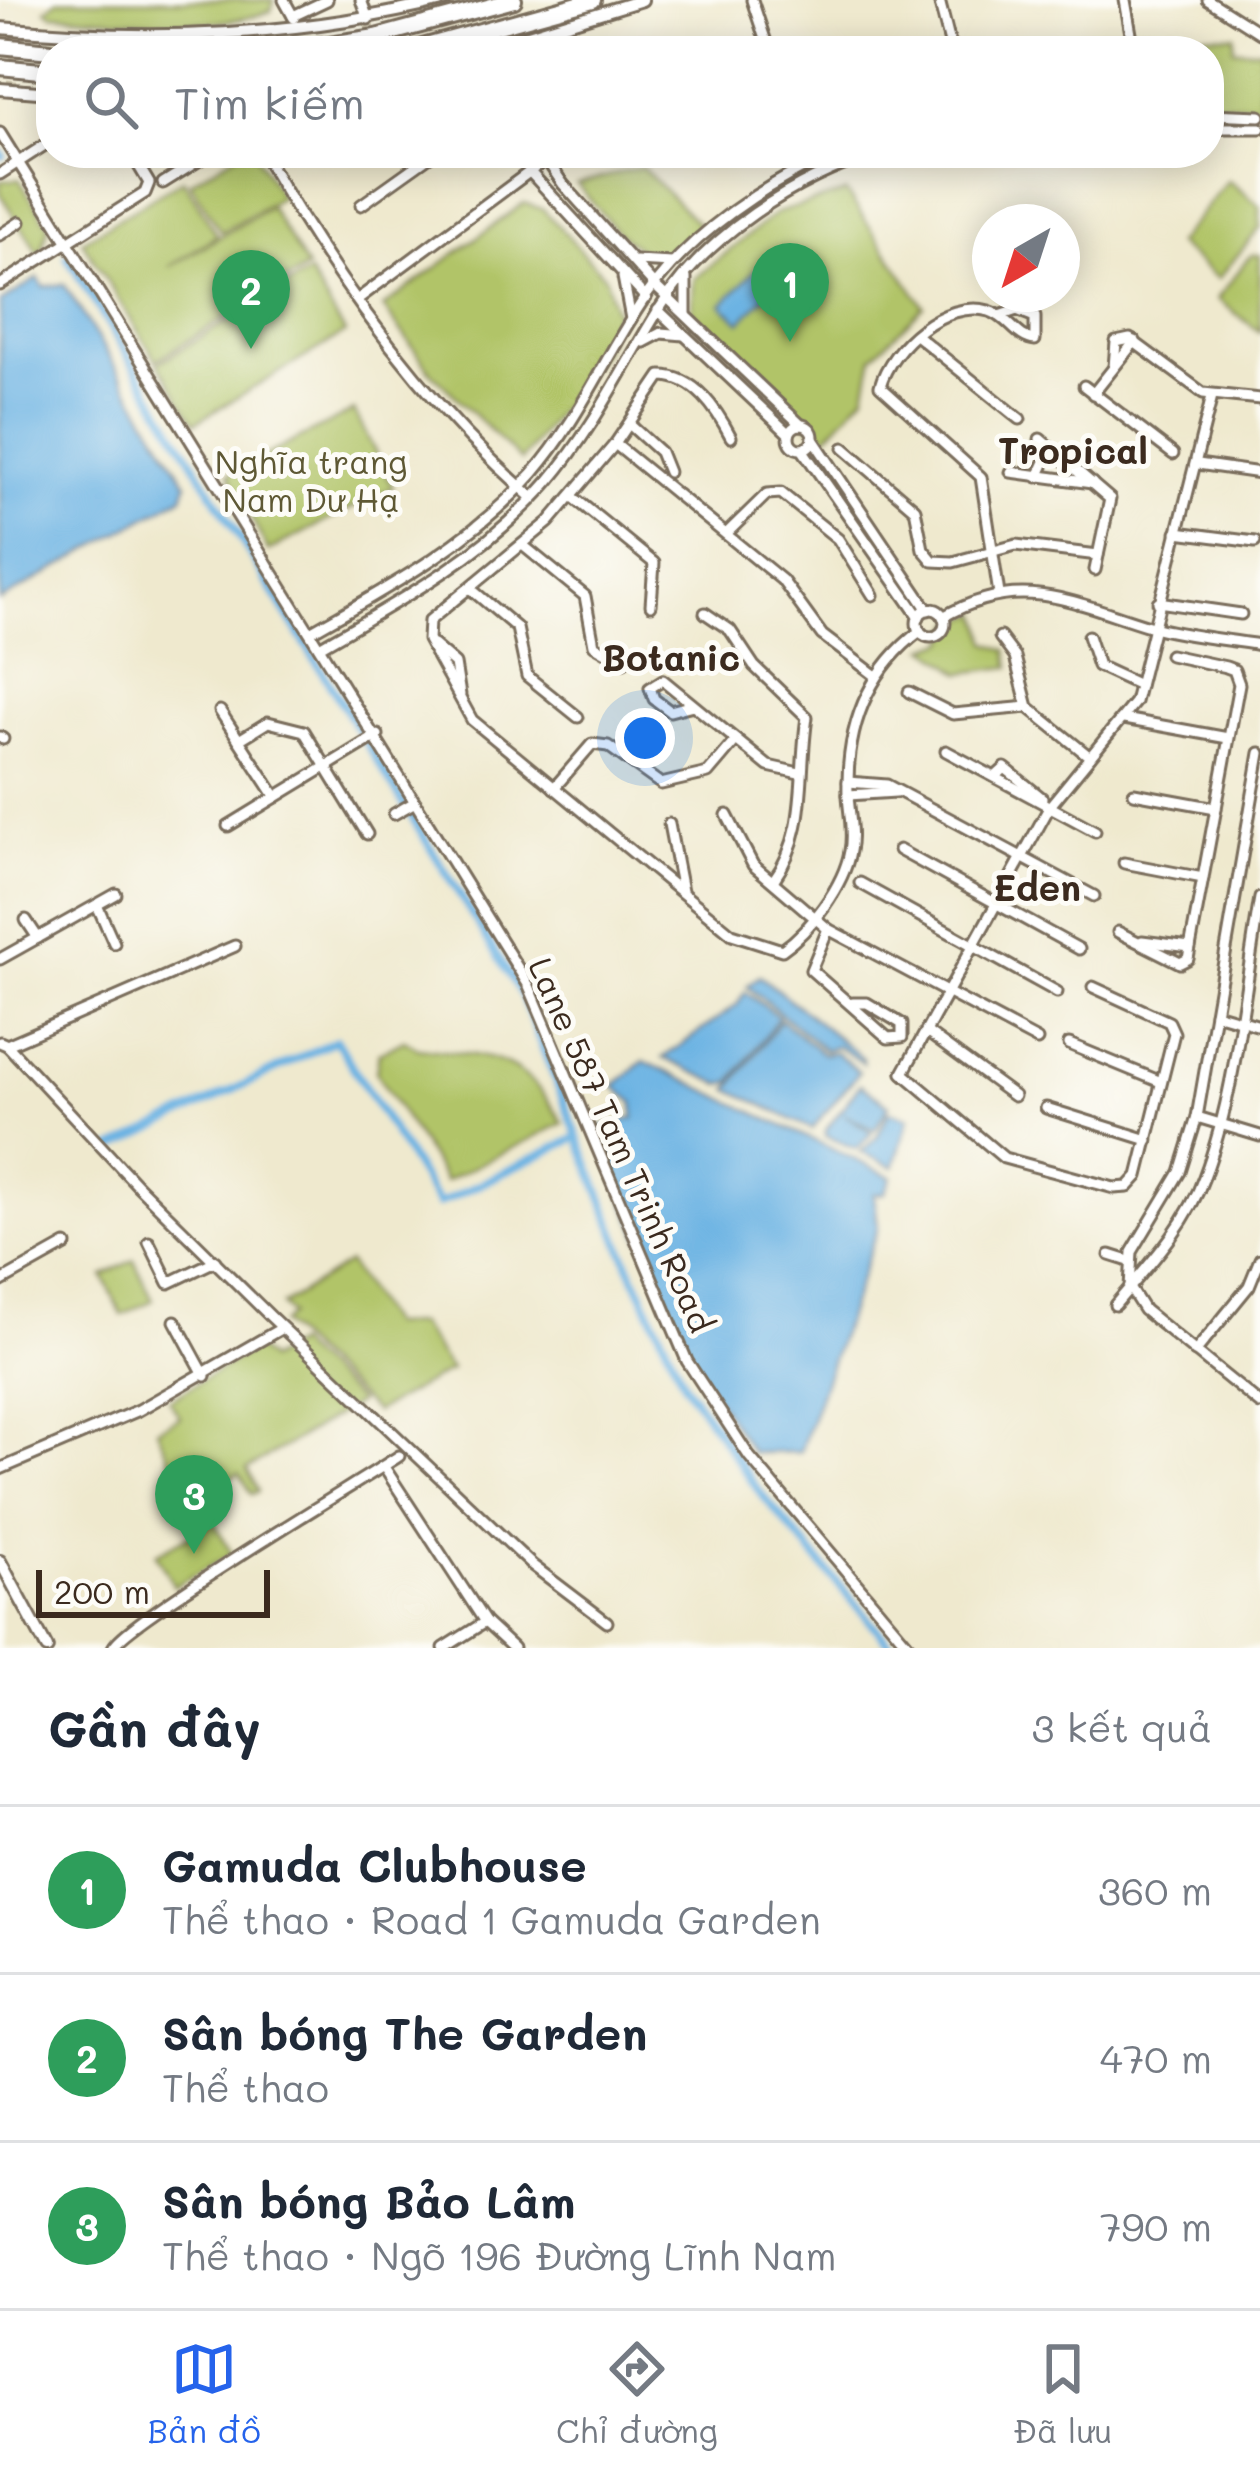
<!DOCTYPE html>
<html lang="vi">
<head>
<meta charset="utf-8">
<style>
	body { margin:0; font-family:Mali,sans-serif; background:#f2f2f3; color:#1f2937 }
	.compass { position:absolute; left:972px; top:204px; width:108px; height:108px; border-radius:50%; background:#fff; box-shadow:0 6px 30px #0003; rotate:219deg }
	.scale { position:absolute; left:36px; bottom:30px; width:234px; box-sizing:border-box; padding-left:12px; border:6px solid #3b2a1e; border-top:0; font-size:33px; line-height:42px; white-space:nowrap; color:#3b2a1e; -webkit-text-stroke:9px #fdfcf7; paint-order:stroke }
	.you { position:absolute; left:645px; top:738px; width:42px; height:42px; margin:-30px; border:9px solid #fff; border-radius:50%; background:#1a73e8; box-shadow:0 0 0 18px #1a73e833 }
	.badge { display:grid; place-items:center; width:78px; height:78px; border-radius:50%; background:#2563eb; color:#fff; font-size:39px; font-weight:700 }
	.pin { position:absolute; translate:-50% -99px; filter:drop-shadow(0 3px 6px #0008) }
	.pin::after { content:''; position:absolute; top:63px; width:42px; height:36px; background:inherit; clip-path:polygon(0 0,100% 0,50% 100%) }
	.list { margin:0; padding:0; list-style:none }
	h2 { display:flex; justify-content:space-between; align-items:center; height:156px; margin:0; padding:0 48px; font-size:51px }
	h2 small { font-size:39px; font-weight:400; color:#747a83 }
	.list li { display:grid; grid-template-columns:78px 1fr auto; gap:36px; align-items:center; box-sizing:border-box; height:168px; padding:0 48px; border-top:3px solid #e0e1e3 }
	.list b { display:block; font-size:45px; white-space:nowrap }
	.list p { margin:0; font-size:39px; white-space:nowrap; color:#747a83 }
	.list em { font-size:39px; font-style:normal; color:#747a83 }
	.icon { flex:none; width:66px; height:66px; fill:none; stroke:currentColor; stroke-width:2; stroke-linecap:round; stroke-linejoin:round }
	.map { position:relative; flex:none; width:1260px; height:1648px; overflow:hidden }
	.search { position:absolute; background:#fff; box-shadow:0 6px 30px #0003; left:36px; right:36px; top:36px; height:132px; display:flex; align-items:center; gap:30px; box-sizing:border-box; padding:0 42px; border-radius:48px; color:#747a83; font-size:45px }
	.sheet { height:660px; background:#fff }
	nav { display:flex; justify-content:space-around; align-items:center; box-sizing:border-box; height:168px; border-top:3px solid #e0e1e3; background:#fff; font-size:33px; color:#747a83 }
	nav a { display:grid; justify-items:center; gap:6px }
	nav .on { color:#2563eb }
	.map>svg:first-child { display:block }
	.green { fill:#b1c467; stroke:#767742; stroke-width:3 }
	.water { fill:#6cb3e3; stroke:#546e80; stroke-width:3 }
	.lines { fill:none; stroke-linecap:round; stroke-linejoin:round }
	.canal { stroke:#6cb3e3; stroke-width:8 }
	.minor-tunnel { stroke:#cbc3ab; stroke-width:9; stroke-dasharray:9 4.5; stroke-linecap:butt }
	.major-tunnel { stroke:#cbc3ab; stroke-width:10; stroke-dasharray:10 5; stroke-linecap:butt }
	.minor-casing { stroke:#7a6d5c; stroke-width:15 }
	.major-casing { stroke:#7a6d5c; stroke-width:16 }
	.highway-casing { stroke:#7a6d5c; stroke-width:20 }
	.minor { stroke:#fff; stroke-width:9 }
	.major { stroke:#fff; stroke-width:10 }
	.highway { stroke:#fff; stroke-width:14 }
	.labels { text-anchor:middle; stroke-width:10; stroke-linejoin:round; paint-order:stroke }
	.park-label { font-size:33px; fill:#5e5834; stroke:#fdfcf7 }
	.street-label { font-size:33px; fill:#3b2a1e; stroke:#fdfcf7 }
	.neighbourhood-label { font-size:36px; font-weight:bold; fill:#3b2a1e; stroke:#fdfcf7 }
</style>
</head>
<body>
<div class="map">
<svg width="1260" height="1648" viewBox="0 0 1260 1648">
	<rect width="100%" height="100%" fill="#fdfcf7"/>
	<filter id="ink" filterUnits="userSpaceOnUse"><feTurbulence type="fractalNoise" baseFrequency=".00833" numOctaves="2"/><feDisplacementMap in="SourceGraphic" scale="24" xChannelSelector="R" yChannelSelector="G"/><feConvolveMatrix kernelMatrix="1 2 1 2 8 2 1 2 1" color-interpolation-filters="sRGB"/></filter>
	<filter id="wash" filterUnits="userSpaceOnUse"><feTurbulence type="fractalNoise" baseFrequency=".004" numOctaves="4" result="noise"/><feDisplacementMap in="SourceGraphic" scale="48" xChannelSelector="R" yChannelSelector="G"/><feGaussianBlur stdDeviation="2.7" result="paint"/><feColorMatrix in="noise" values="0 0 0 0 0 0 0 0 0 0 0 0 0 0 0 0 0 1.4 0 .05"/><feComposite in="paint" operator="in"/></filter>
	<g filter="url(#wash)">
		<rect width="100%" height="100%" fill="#efe9ce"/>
		<g class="green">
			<path d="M 57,0 L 273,0 L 274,1 L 271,11 C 213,34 113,18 51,14 L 46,10 Z"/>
			<polygon points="1177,34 1234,35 1234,49 1260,49 1260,104 1209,103 1209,51 1177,51"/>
			<polygon points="238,153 254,153 281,197 221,232 190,182"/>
			<path d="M 642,167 L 700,226 C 691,234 682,247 672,252 C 639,271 596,205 577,184 Z"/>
			<polygon points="19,179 49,226 40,255 0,194 0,181"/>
			<polygon points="183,179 217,235 169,267 270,207 307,268 156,360 82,241"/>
			<polygon points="1228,180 1260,206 1260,228 1218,279 1176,244"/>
			<polygon points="846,192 924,306 873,356 865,394 824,439 692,312 694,279 776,213"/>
			<polygon points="524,203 543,209 606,278 616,314 603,350 521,461 432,373 383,307"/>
			<polygon points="1251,255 1260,255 1260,332 1217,299"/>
			<polygon points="309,273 345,333 195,423 158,363"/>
			<polygon points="354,411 393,487 268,551 229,474"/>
			<polygon points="980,613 988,643 1007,650 1010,667 962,673 927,648 947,641 954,623"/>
			<path d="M 404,1040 L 418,1048 C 496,1058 520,1053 563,1123 L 445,1181 L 376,1072 L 379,1053 Z"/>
			<polygon points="134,1260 153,1300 122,1315 103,1276"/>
			<polygon points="348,1263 389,1325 418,1324 450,1370 375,1412 281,1324 290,1315 282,1305"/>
			<polygon points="295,1344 359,1402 247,1469 258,1491 252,1494 239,1473 188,1502 157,1429 180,1417 169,1400 256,1348 268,1360"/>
			<polygon points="214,1522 232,1554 174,1586 156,1554"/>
		</g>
		<g class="water">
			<polygon points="763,262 781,279 741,322 722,305"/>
			<polygon points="38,278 44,287 64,284 187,483 183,496 0,601 0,303"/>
			<polygon points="760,976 863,1058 863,1063 837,1046 825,1050 747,986"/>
			<polygon points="745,992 779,1017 731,1082 721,1084 663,1058 737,1005"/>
			<polygon points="781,1020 823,1054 836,1052 859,1072 812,1129 729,1089"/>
			<polygon points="644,1061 892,1177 885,1193 874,1194 878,1227 800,1452 752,1453 694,1365 594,1128 634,1118 634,1102 614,1086"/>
			<polygon points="860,1084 889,1105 875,1129 844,1114 872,1132 857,1149 826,1136 826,1130"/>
			<polygon points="889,1111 909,1118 894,1167 861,1152 877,1137"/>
		</g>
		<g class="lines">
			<g class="canal">
				<polyline points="0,152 3,156"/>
				<polyline points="67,257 522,996 628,1263 685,1385 758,1490 893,1648"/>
				<polyline points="110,1150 336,1040 438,1204 576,1138"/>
			</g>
		</g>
	</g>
	<g filter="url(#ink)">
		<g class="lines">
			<polyline class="minor-tunnel" points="368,19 374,51"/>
			<polyline class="major-tunnel" points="11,90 18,30"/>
			<g class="minor-casing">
				<g id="minor">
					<polyline points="284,0 294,18"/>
					<polyline points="361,0 368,19"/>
					<polyline points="752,0 769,51"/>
					<polyline points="939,0 952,51"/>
					<polyline points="1125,0 1134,51"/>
					<polyline points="1208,0 1260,33"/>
					<polyline points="293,16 327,0"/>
					<polyline points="1209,114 1260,116"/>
					<polyline points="1209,128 1260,128"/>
					<polyline points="0,133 529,986 687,1361 749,1456 911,1648"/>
					<path d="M 263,153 C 335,280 422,401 533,498"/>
					<polyline points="523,153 530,172 646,298"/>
					<polyline points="542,153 563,184 654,285 801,425"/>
					<polyline points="0,174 51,141"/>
					<polyline points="163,183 211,153"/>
					<polyline points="361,205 434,153"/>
					<polyline points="0,235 20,222"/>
					<polyline points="636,261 672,263"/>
					<polyline points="623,277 631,319"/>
					<polyline points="0,285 145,193 149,183 131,153"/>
					<polyline points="358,299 544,161"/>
					<polyline points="658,310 789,434"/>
					<polyline points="686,314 686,278"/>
					<path d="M 999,316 L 1017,310 L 1035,317 L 1035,340 C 1017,339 1008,316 989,311 C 945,299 891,346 880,386 L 981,477 L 999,594"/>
					<polyline points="916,335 1020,419"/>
					<polyline points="644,342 661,333 684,335"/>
					<polyline points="1114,367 1116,342 1130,339 1203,393 1260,399"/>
					<polyline points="1084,386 1173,454"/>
					<polyline points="1093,394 1135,341"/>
					<polyline points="629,424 660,452 668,472"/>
					<circle cx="801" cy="437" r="12"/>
					<path d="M 731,437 C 717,410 695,376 661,376 L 615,444 L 549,522 L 429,621 L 428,640 L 472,720 L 732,934 L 782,950 C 810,931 844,885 850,851 C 854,833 849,813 848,795 C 846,729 866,672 920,631"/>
					<polyline points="813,439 928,610"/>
					<polyline points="1040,439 1110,499 1095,570"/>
					<polyline points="615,444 782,580 822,635 876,676"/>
					<polyline points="844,448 915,509 923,549 933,561 953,562 1016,545 1098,555"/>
					<polyline points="802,449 919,617"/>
					<polyline points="1198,464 1260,473"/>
					<polyline points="1011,472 1092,483"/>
					<polyline points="1038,477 1051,449"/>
					<polyline points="573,497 654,563 651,605"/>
					<polyline points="1177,532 1255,542"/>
					<polyline points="726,534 767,494 781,493 838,539 873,595"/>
					<polyline points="525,547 585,596 594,645 624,662"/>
					<polyline points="472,590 517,628 527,676 578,717"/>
					<polyline points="1158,602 1241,614"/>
					<circle cx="931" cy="623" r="14"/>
					<path d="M 705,613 L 730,630 L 754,666 L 807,717 C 798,776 809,831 773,881"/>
					<path d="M 943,617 C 1021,572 1073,603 1149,626 C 1184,636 1224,639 1260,645"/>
					<path d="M 310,632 C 390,587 471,543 533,473 C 580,419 606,354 646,296 C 690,234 766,183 834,153"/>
					<polyline points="1088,636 1098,666 1139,685"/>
					<polyline points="1000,637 1015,657 1028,707 1090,757"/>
					<polyline points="433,645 455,664 460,695"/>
					<path d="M 319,647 C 402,600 486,554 549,481 C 594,428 622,369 658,311 C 704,237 796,177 878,153"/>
					<polyline points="909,692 953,714 1028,707"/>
					<polyline points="693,705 670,711 654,699 650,688 663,680 768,766 799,773"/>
					<polyline points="220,711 276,797"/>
					<polyline points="1124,719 1228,738"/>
					<polyline points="0,737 3,739"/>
					<polyline points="239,740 268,722 304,731 367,834"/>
					<polyline points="946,751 1095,831"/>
					<polyline points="1260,753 1197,1117 1180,1172 1132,1252 1130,1288 1144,1310 1260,1404"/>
					<polyline points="995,777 1005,768 1042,798"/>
					<polyline points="848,782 887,785 1094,896"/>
					<polyline points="554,788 592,744 608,746 661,784 708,773 736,740"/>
					<polyline points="1134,793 1216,808"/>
					<polyline points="848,795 896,792"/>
					<polyline points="394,814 415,802"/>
					<polyline points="727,815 753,865 828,929 1037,1040"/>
					<polyline points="669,824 682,891"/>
					<polyline points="228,826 378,735"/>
					<polyline points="899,850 1079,949"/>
					<polyline points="1124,863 1203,878"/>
					<polyline points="860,883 1057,992"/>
					<polyline points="97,905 114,943"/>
					<polyline points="26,920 38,938"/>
					<polyline points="828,929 811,970 888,1038 902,1037 902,1024 867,1003 853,1003"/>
					<polyline points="1118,932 1180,963 1188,959 1239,684 1234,670 1226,667 1170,655"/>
					<polyline points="1142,941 1190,947"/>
					<polyline points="0,959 116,894"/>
					<polyline points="1093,987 1169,1022 1174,1033 1138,1176 1128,1187 1114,1188 1004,1158 903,1073 1050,806 1135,702 1212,396"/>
					<polyline points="1215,1013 1260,1026"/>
					<polyline points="928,1033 1014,1096"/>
					<polyline points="0,1042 7,1045 235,946"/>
					<polyline points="1069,1044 1161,1082"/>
					<polyline points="7,1045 138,1186 270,1316 532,1565 607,1622"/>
					<polyline points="1046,1108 1148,1140"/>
					<polyline points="1197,1117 1260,1136"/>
					<polyline points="149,1242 169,1283 215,1261"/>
					<polyline points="1110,1255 1129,1261"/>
					<polyline points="0,1282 66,1245"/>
					<path d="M 1115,1305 C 1147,1267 1187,1225 1204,1177 C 1237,1090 1244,989 1260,898"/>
					<polyline points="175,1321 205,1376"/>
					<polyline points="1195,1352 1249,1286 1260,1259"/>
					<polyline points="384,1467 485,1622 513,1648"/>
					<polyline points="0,1469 139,1410 282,1328"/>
					<path d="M 113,1648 C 119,1625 360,1482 399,1456"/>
					<polyline points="444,1648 485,1622"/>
				</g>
			</g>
			<g class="major-casing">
				<g id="major">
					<path d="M 0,28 C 153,42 297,37 447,0"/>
					<polyline points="476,51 642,0"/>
					<polyline points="0,89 51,93"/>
					<polyline points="0,1561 47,1648"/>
				</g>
			</g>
			<g class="highway-casing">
				<g id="highway">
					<polyline points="0,46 51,51"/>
					<polyline points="283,51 376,37 514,0"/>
					<polyline points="408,51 593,0"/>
					<polyline points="0,67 51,72"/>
				</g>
			</g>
			<use href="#minor" class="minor"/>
			<use href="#major" class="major"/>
			<use href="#highway" class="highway"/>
		</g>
	</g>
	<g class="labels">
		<g class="park-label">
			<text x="311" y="474">Nghĩa trang<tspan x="311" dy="38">Nam Dư Hạ</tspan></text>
		</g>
		<g class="street-label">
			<text transform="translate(621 1145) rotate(66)" y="12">Lane 587 Tam Trinh Road</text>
		</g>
		<g class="neighbourhood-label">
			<text x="1073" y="464">Tropical</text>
			<text x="671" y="671">Botanic</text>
			<text x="1037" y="901">Eden</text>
		</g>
	</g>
</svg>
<svg class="compass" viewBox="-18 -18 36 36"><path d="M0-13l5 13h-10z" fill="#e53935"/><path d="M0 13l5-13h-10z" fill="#747a83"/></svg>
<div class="scale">200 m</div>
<div class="you"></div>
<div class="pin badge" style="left:790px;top:342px;background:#2e9e5b">1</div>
<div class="pin badge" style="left:251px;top:349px;background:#2e9e5b">2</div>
<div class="pin badge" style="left:194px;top:1554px;background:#2e9e5b">3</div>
<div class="search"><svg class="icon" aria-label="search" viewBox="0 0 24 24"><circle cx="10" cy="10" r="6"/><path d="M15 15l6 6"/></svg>Tìm kiếm</div>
</div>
<section class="sheet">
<h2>Gần đây<small>3 kết quả</small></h2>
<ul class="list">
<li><span class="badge" style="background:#2e9e5b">1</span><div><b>Gamuda Clubhouse</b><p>Thể thao · Road 1 Gamuda Garden</p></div><em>360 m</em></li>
<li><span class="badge" style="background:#2e9e5b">2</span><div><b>Sân bóng The Garden</b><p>Thể thao</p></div><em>470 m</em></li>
<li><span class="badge" style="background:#2e9e5b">3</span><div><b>Sân bóng Bảo Lâm</b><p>Thể thao · Ngõ 196 Đường Lĩnh Nam</p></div><em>790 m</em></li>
</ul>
</section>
<nav>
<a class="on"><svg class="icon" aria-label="map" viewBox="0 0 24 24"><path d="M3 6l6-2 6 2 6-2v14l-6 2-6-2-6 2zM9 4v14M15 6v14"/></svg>Bản đồ</a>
<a><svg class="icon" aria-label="directions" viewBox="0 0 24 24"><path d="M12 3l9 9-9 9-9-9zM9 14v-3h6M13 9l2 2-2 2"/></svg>Chỉ đường</a>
<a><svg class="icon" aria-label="saved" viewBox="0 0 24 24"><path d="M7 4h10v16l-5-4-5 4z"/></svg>Đã lưu</a>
</nav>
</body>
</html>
